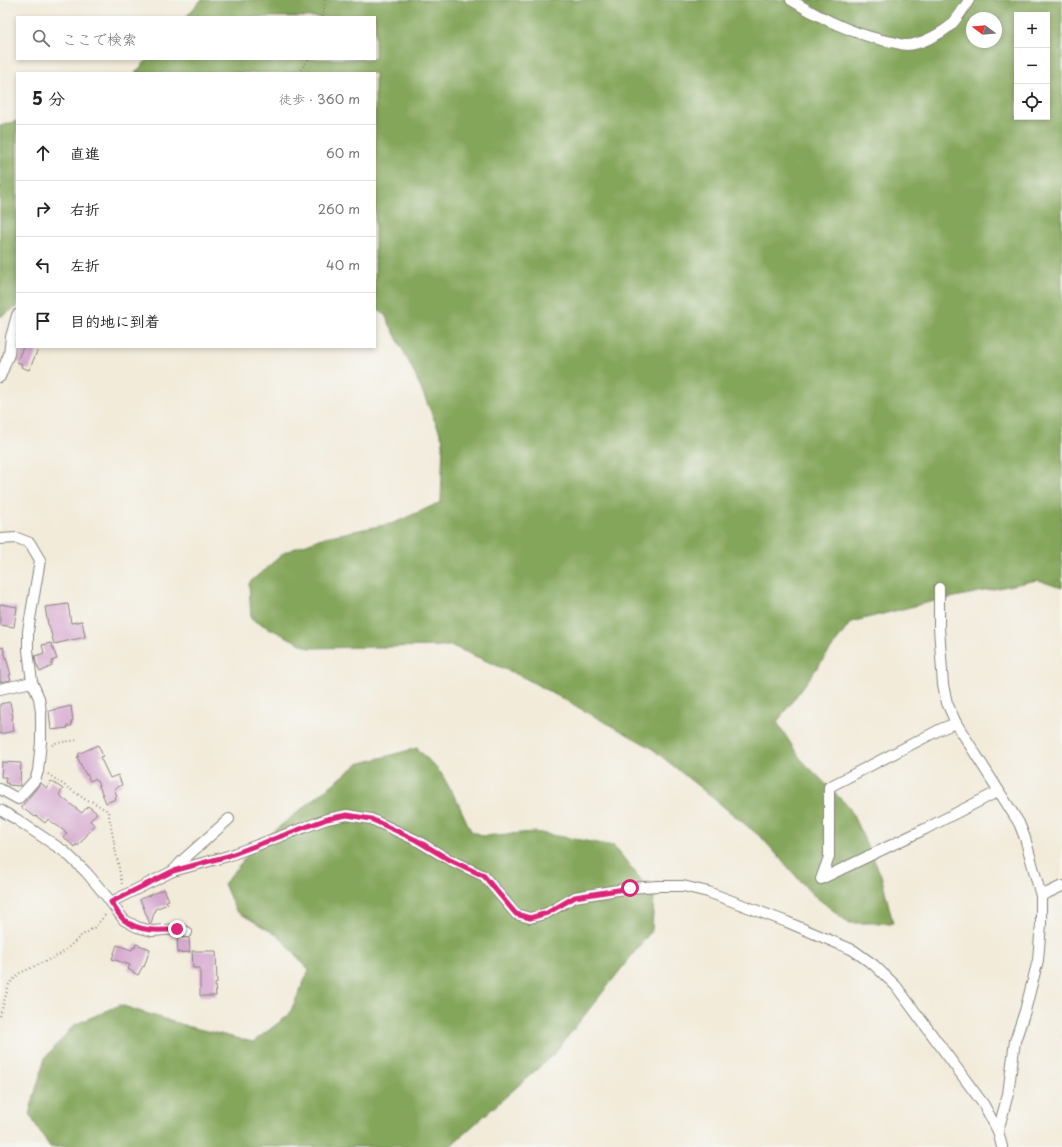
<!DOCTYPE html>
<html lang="ja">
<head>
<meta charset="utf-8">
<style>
	body { margin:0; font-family:"Playpen Sans","Klee One",sans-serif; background:#f2f2f2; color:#222 }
	.controls { position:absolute; right:12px; top:12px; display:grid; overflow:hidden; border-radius:0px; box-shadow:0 2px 6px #0003 }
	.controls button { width:36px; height:36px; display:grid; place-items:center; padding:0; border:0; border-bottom:1px solid #e0e0e0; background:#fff; color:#222; font:20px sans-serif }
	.compass { position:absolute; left:966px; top:12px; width:36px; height:36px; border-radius:50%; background:#fff; box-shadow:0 2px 6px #0003; rotate:286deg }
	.stop { position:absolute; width:12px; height:12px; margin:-9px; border:3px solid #db2777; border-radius:50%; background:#fff }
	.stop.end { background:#db2777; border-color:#fff; box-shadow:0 1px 4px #0008 }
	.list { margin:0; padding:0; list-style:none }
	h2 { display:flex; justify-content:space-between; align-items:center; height:52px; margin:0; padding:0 16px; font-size:17px }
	h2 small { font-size:13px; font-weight:400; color:#767676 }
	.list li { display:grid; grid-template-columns:26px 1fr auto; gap:12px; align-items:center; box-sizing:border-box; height:56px; padding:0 16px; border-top:1px solid #e0e0e0 }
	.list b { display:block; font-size:15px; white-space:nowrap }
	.list em { font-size:13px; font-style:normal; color:#767676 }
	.icon { flex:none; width:22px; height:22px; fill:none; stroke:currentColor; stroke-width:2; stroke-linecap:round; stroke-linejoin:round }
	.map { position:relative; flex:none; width:1062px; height:1147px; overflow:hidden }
	.search { position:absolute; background:#fff; box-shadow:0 2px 6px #0003; left:16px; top:16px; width:360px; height:44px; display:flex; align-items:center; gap:10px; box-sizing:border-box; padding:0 14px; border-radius:0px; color:#767676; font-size:15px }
	.panel { position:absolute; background:#fff; box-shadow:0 2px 6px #0003; left:16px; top:72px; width:360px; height:276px; border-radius:0px }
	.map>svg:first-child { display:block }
	.forest { fill:#84a65a; stroke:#50613b; fill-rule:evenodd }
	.building { fill:#d6a9cf }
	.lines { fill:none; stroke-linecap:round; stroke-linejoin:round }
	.minor-casing { stroke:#87847b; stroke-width:12 }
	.path { stroke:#87847b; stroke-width:2; stroke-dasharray:1 3; stroke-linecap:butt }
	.minor { stroke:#fff; stroke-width:10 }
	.route { stroke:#db2777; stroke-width:5 }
</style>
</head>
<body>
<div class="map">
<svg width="1062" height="1147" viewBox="0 0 1062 1147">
	<rect width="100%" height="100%" fill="#f6f6f2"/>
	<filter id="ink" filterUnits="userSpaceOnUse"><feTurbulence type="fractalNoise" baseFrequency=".025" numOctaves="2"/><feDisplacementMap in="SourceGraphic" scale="8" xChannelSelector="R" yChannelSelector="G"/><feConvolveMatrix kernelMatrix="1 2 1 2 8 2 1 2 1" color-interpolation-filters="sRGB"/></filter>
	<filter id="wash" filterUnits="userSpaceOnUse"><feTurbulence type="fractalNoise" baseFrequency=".012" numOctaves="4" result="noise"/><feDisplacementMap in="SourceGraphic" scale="16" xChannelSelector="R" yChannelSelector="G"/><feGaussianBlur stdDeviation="0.9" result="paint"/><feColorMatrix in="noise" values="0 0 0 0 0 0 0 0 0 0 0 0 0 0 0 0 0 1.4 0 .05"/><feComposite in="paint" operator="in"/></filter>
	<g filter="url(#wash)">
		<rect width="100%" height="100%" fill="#f2ebda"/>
		<g class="forest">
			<path d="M 201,0 L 1062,0 L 1062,588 L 1037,580 L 926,603 L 851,622 L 777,722 L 800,758 L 849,807 L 881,875 L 893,923 L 849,923 L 811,893 L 762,838 L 650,747 L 523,677 L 452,646 L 309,648 L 251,619 L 249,583 L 285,552 L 325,537 L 394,523 L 441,502 L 443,440 L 413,370 L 385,315 L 375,306 L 375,73 L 135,73 L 148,59 L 375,59 L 375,17 L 186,17 ZM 1017,15 L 1047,15 L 1047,117 L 1017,117 ZM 972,18 L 996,18 L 996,42 L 972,42 Z"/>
			<polygon points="17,121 17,307 0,317 0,126"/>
			<polygon points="417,748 441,773 458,803 471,831 483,836 535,832 614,846 654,896 652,930 553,1055 449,1147 50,1147 29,1114 45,1058 74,1025 120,1005 190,1027 253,1042 289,1015 309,970 280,937 236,911 224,884 254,847 358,764"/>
		</g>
		<g id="blocks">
			<g class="building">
				<polygon points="23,347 39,347 29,370 21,367 22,364 17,362"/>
				<polygon points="0,604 17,607 14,627 0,625"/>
				<polygon points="68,604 71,623 82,621 85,636 85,637 54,644 49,625 48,625 45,607"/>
				<polygon points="51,643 57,659 52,661 53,663 51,664 52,666 40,672 36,663 35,656 44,653 42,645"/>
				<polygon points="3,647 11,675 9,675 11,680 0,682 0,648"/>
				<polygon points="10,702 13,717 12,718 14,731 0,734 0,704"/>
				<polygon points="71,706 73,721 71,721 72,726 67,726 68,728 51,730 49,711"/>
				<polygon points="98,745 103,756 100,757 110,778 118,775 122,785 114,789 117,796 115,797 116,799 106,803 97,781 96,781 95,779 90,781 87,774 86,775 77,757 79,756 78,754"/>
				<polygon points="2,762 21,763 20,786 8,785 8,783 5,783 6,777 1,777"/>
				<polygon points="51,781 63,789 59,795 82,813 88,806 97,813 90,821 95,825 78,846 76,844 75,847 63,837 67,833 48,819 45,823 36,816 35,817 21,807 41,783 47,788"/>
				<polygon points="164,889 169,900 166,901 168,904 155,909 151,924 150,924 140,899"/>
				<polygon points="177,937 189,938 190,952 178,953"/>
				<polygon points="136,944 150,949 144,967 143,966 138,975 128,969 130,965 112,959 117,945 132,950 133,947 135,948"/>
				<polygon points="192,951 216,951 217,983 215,984 216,996 200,996 200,968 193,968"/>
			</g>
		</g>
	</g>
	<g filter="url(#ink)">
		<use href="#blocks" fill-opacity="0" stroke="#87847b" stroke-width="1"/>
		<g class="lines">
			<g class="minor-casing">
				<g id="minor">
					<path d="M 791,0 C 822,19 857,36 892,42 C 897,43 902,45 907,45 C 920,45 942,33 951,25 C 958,18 964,8 969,0"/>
					<polyline points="0,377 9,354 11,337 17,315"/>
					<polyline points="0,539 17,538 30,543 40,560 28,631 28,650 32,682 39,698 41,712 41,742 38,771 35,780 18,799 0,789"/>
					<polyline points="939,588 939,628 943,685 947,703 956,723 1019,823 1025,838 1041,896 1041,924 1038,960 1025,1011 1015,1041 1008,1094 998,1131"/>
					<polyline points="0,689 32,682"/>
					<polyline points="956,723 941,729 829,787 829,857 821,879 925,829 999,791"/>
					<polyline points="0,810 16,819 65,852 86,872 107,897 124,920 137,927 152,931 177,929 187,932"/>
					<polyline points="173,871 184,859 229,819"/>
					<polyline points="1041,896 1062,886"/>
					<polyline points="111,902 173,871 228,856 327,819 347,815 371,819 416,840 448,859 484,876 516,914 530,918 547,913 575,897 630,888 658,886 683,886 708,892 787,922 853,950 874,965 896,986 984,1105 998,1131 1002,1147"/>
				</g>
			</g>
			<g class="path">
				<polyline points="323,17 325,0"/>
				<polyline points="298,73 309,59"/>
				<polyline points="52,745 56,743 78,740"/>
				<polyline points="48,774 86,800 91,801 108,811 122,884"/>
				<polyline points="0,1016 9,984 20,973 61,954 81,936 95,927 107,913"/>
			</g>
			<use href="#minor" class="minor"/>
		</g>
	</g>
	<g class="lines" filter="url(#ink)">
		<path class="route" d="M 177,929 C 159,931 139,932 124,920 C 119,916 115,908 111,902 L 173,871 L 228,856 L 327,819 L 347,815 L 371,819 L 416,840 L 448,859 L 484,876 L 516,914 L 530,918 L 547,913 L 575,897 L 630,888"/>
	</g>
</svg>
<div class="controls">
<button>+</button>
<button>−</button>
<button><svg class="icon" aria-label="locate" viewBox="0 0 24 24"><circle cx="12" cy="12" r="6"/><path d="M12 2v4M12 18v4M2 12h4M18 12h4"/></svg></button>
</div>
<svg class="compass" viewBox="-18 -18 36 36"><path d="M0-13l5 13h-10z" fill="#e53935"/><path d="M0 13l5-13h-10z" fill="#767676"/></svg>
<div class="stop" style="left:630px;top:888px"></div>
<div class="stop end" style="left:177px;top:929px"></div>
<div class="search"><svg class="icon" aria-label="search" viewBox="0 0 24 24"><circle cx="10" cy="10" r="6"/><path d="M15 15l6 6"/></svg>ここで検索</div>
<section class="panel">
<h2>5 分<small>徒歩 · 360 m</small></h2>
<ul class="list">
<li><svg class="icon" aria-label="ahead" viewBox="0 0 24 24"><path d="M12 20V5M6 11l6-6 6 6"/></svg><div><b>直進</b></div><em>60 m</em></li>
<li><svg class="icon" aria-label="right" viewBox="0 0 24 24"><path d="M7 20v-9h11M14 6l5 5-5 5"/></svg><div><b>右折</b></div><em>260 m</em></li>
<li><svg class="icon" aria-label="left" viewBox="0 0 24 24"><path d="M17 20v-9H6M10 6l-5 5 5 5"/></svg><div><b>左折</b></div><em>40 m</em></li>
<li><svg class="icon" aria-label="arrive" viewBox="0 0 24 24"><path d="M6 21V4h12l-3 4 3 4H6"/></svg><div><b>目的地に到着</b></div></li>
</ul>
</section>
</div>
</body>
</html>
